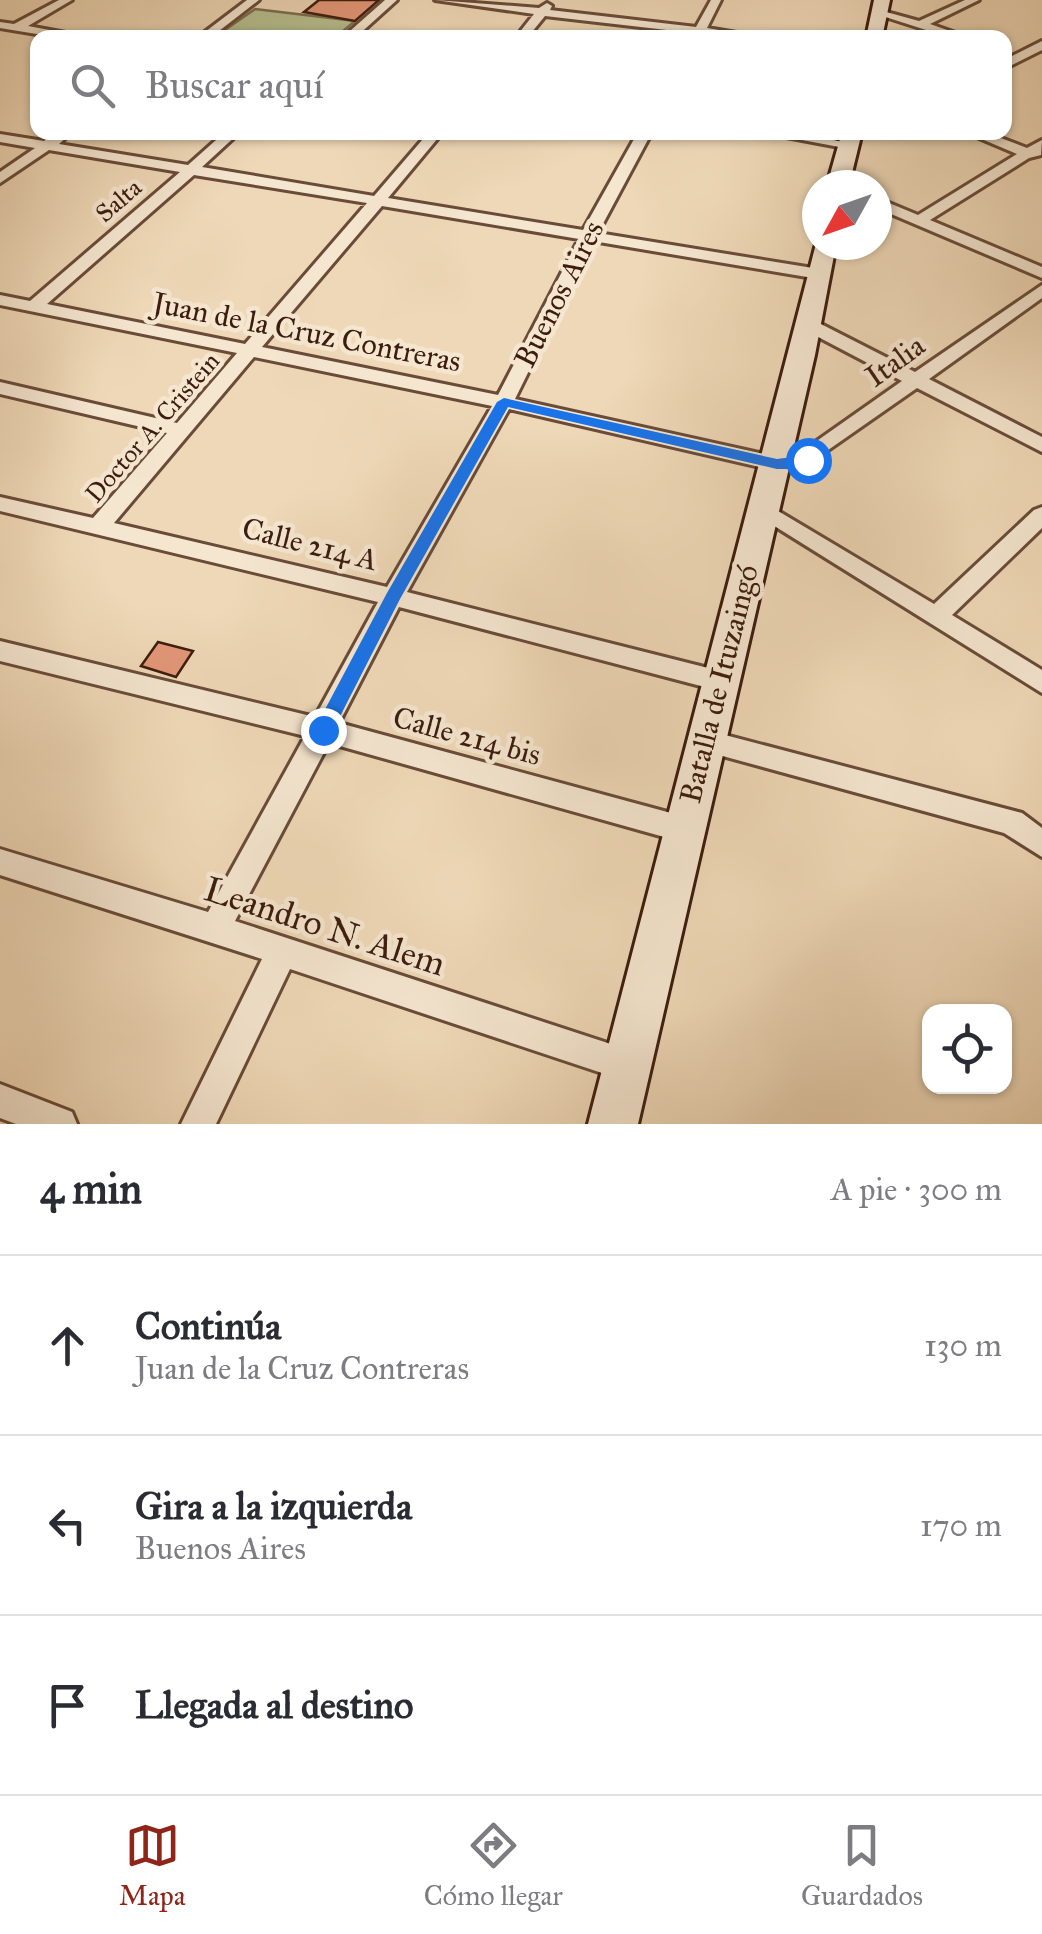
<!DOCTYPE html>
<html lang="es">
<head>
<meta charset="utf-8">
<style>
	body { margin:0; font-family:"IM FELL Great Primer",serif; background:#f7f7f7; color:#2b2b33 }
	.controls { position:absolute; right:30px; bottom:30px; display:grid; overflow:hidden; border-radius:20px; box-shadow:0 2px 8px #0004 }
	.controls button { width:90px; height:90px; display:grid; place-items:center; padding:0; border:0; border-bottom:2px solid #e1e1e2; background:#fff; color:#2b2b33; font:50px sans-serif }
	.compass { position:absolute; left:802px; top:170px; width:90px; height:90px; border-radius:50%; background:#fff; box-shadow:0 2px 8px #0004; rotate:230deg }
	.stop { position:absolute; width:30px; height:30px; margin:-22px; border:8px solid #1a73e8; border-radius:50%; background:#fff }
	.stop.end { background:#1a73e8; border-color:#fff; box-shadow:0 2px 10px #0008 }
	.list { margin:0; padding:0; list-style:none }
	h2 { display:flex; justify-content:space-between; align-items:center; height:130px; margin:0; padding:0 40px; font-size:42px }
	h2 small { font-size:32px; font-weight:400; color:#7c7c81 }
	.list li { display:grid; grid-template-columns:65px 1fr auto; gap:30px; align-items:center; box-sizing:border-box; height:180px; padding:0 40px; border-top:2px solid #e1e1e2 }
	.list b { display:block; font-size:38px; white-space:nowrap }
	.list p { margin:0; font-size:32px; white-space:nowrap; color:#7c7c81 }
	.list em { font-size:32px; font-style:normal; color:#7c7c81 }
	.icon { flex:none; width:55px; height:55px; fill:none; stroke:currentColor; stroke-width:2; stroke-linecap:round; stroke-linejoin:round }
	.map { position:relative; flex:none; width:1042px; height:1124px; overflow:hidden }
	.search { position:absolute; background:#fff; box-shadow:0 2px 8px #0004; left:30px; right:30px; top:30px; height:110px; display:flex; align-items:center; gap:25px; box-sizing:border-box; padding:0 35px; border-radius:20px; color:#7c7c81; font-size:38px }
	.sheet { height:670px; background:#fff }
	nav { display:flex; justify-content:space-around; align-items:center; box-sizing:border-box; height:140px; border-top:2px solid #e1e1e2; background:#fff; font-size:28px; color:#7c7c81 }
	nav a { display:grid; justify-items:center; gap:5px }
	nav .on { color:#8f2418 }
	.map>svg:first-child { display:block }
	.green { fill:#b6bf90; stroke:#796e4f; stroke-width:2.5 }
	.building { fill:#e49879; stroke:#3c1c0e; stroke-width:2.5 }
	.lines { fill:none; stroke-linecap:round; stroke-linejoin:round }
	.minor-casing { stroke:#694b38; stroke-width:6 }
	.secondary-casing { stroke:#3c1c0e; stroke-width:6 }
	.minor { fill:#f5e6d0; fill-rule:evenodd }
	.secondary { fill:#f5e6d0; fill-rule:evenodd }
	.route { fill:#1a73e8 }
	.labels { text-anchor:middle; stroke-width:9; stroke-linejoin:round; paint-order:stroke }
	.far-street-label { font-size:25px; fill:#3c1c0e; stroke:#f5e6d0 }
	.street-label { font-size:30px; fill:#3c1c0e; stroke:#f5e6d0 }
	.near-street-label { font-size:35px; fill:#3c1c0e; stroke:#f5e6d0 }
</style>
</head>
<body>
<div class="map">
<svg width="1042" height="1124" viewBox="0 0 1042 1124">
	<rect width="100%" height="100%" fill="#efd8b7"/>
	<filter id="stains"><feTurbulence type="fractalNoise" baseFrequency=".002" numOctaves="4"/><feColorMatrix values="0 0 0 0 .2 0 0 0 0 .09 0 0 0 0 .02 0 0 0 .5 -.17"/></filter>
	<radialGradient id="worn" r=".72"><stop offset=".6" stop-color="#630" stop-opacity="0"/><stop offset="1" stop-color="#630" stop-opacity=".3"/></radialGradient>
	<polygon class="green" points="255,9 355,21 336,37 215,37"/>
	<g class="building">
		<polygon points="319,0 379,0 355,21 304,12"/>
		<polygon points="158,642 193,651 176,677 141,666"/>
	</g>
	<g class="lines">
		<g class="minor-casing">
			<g id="minor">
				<polygon points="59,0 72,0 28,26 93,38 61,38 0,28 0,22 14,24"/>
				<polygon points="247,0 259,0 210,38 197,38"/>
				<polygon points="385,0 397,0 355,38 342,38"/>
				<polygon points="435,0 539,8 547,3 552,6 550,10 696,27 711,0 721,0 707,28 767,38 704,35 690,38 693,33 545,16 527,38 515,38 534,14"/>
				<polygon points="965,0 979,0 930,24 970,38 951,38 873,13 879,10 919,21"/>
				<polygon points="1042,41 1042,50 1004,69 1004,60"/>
				<path d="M 56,132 L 72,132 L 59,144 L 188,165 L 225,132 L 240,132 L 202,167 L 374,196 L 429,132 L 443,132 L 388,198 L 583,230 L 638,132 L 652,132 L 598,233 L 819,269 L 827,274 L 819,279 L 593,241 L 515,399 L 777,457 L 794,457 L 902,381 L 803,329 L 803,321 L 815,321 L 915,372 L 1042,285 L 1042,298 L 929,379 L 1042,437 L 1042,452 L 917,388 L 798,471 L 777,471 L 509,409 L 407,592 L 720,671 L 729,674 L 732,681 L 729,688 L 720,691 L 399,607 L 339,723 L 682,816 L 692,820 L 696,829 L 692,838 L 682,842 L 329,743 L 235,921 L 626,1049 L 638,1053 L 642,1065 L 638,1077 L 626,1081 L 290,969 L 216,1124 L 181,1124 L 262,959 L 0,875 L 0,849 L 208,912 L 305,736 L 0,661 L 0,641 L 315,717 L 378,602 L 0,511 L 0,497 L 93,518 L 167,433 L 0,394 L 0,382 L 177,423 L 237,353 L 0,305 L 0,295 L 30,301 L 180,172 L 49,150 L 0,183 L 0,172 L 35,148 L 0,142 L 0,134 L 44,141 ZM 194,175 L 367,203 L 245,344 L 47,304 ZM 382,206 L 579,239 L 498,395 L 262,347 ZM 254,357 L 492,406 L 387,587 L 114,523 Z"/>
				<polygon points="759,132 795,132 857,145 850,149"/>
				<polygon points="965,132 985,132 1027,148 1042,140 1041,155 1029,158 930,220 1042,267 1042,278 877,208 877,198 918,215 1017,154"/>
				<polygon points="763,502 934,604 1034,510 1042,507 1042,528 952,615 1042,670 1042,693 755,514 752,509 755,504"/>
				<polygon points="706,730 1022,813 1042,828 1042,857 1004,833 697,749 693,741 697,733"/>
				<polygon points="0,1084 72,1112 77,1124 16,1124 0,1118"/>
			</g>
		</g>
		<g class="secondary-casing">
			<g id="secondary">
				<polygon points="874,0 890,0 882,38 866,38"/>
				<polygon points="842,132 862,132 849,185 827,185"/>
				<polygon points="817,240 817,245 836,245 815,355 638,1124 588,1124"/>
			</g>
		</g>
		<use href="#minor" class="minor"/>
		<use href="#secondary" class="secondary"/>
	</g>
	<polygon class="route" points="504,398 777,459 808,455 816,460 798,469 777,469 508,407 400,599 330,736 317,736 314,730 387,593 497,402"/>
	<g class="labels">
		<g class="far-street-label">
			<text transform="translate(118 200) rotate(-41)" y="9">Salta</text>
			<text transform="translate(152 427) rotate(-49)" y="9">Doctor A. Cristein</text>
		</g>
		<g class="street-label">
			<text transform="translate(559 294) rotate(-63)" y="10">Buenos Aires</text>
			<text transform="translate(307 332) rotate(11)" y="10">Juan de la Cruz Contreras</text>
			<text transform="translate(895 361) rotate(-36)" y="10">Italia</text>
			<text transform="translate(310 544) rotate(14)" y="10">Calle 214 A</text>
			<text transform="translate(719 684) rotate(-76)" y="10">Batalla de Ituzaingó</text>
			<text transform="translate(467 736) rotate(15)" y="10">Calle 214 bis</text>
		</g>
		<g class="near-street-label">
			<text transform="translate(325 926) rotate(18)" y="12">Leandro N. Alem</text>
		</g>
	</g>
	<rect width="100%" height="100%" filter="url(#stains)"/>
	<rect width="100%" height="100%" fill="url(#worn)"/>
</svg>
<div class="controls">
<button><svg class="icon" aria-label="locate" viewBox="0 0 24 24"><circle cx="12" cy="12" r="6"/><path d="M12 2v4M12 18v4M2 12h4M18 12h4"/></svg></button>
</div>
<svg class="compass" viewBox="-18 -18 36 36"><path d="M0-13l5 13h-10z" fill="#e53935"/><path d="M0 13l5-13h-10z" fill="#7c7c81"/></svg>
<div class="stop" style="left:808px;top:460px"></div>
<div class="stop end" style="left:323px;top:730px"></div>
<div class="search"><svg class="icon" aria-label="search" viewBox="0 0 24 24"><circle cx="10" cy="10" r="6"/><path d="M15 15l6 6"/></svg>Buscar aquí</div>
</div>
<section class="sheet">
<h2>4 min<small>A pie · 300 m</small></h2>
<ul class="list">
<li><svg class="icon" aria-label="ahead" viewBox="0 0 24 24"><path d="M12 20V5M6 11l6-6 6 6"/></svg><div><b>Continúa</b><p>Juan de la Cruz Contreras</p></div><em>130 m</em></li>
<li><svg class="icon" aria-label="left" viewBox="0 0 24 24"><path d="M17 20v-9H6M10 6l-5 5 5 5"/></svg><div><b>Gira a la izquierda</b><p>Buenos Aires</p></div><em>170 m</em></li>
<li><svg class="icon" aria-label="arrive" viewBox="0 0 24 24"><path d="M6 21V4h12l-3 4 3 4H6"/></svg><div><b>Llegada al destino</b></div></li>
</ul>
</section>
<nav>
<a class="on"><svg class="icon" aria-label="map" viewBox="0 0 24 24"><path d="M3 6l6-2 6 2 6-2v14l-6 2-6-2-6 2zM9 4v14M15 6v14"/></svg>Mapa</a>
<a><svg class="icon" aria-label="directions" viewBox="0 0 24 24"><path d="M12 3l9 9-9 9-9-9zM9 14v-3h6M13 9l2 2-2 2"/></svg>Cómo llegar</a>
<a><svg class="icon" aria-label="saved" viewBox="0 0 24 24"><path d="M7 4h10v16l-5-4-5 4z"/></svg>Guardados</a>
</nav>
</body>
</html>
